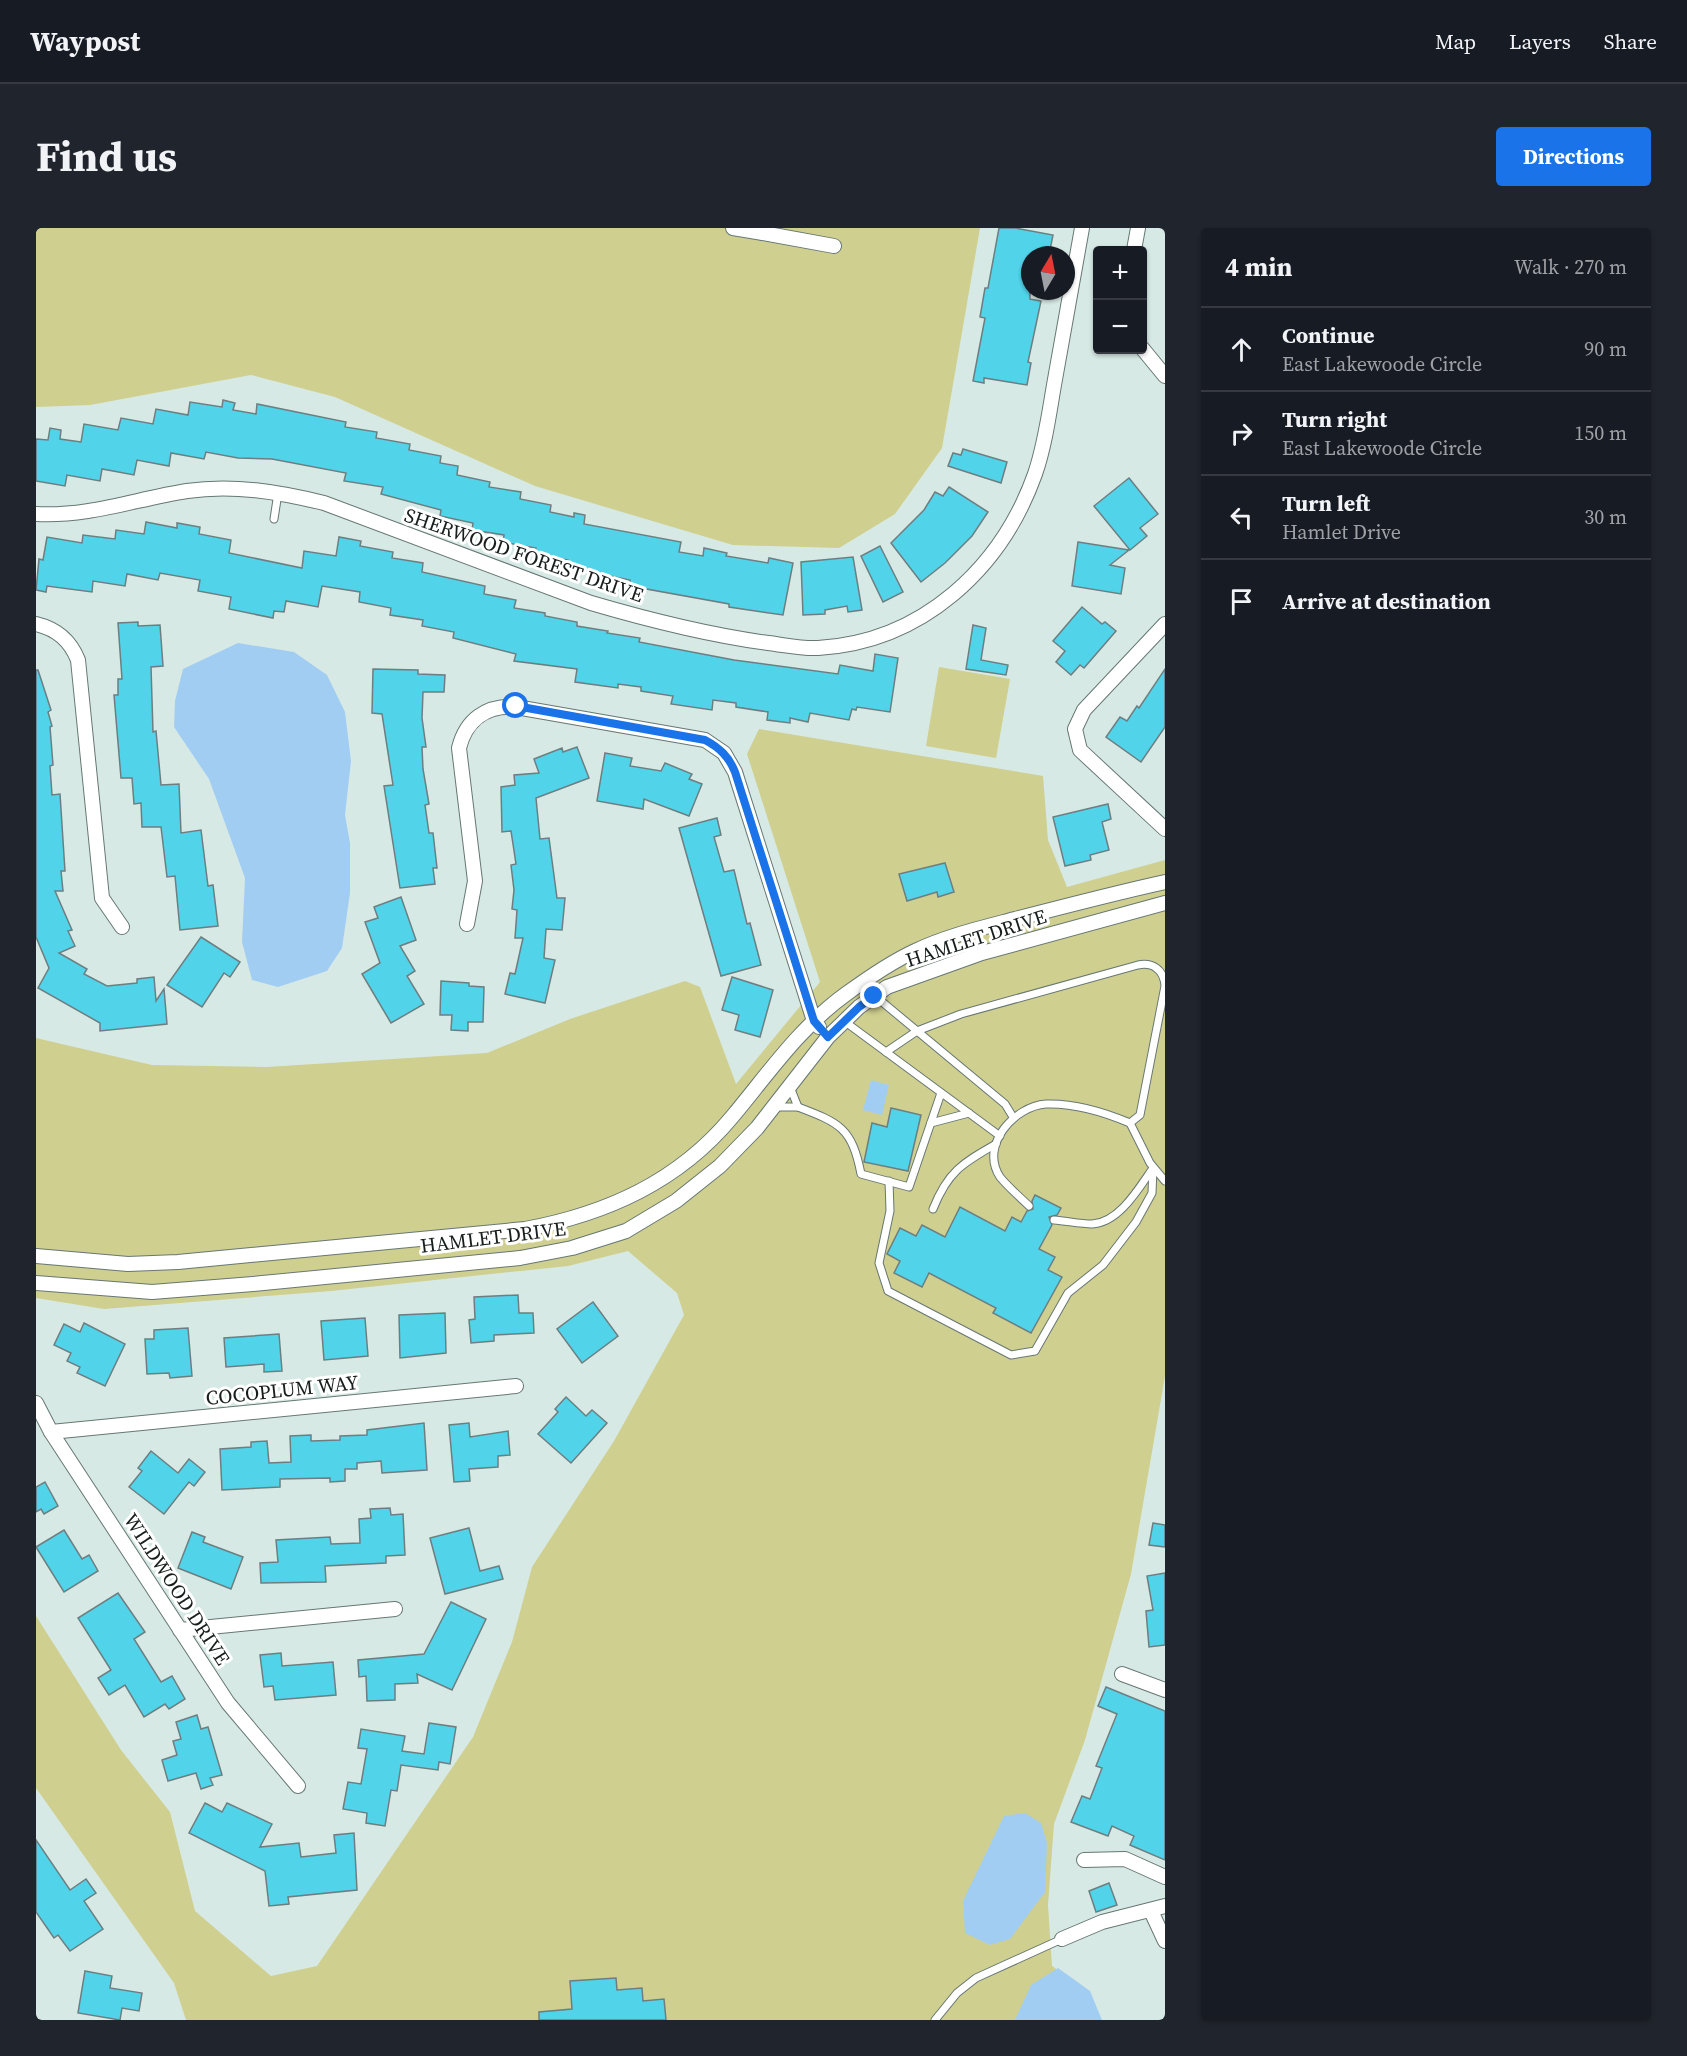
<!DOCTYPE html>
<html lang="en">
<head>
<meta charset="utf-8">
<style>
	body { margin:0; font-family:"Source Serif 4",serif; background:#20242c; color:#f1f3f6 }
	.controls { position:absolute; right:18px; top:18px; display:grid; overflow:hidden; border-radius:6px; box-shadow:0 2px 4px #0004 }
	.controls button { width:54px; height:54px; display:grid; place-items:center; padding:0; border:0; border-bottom:2px solid #363941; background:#171b24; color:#f1f3f6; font:30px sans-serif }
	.compass { position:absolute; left:985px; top:18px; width:54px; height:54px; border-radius:50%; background:#171b24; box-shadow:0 2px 4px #0004; rotate:10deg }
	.stop { position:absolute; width:18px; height:18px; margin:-14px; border:4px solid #1a73e8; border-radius:50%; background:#fff }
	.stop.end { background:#1a73e8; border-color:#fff; box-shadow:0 2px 6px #0008 }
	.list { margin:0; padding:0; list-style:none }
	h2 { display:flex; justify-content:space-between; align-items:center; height:78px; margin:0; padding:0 24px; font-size:26px }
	h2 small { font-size:20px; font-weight:400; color:#9ea1a6 }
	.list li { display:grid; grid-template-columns:39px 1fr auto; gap:18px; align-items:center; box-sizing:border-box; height:84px; padding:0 24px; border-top:2px solid #363941 }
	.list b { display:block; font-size:22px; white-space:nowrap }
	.list p { margin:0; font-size:20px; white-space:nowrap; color:#9ea1a6 }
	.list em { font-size:20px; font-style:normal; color:#9ea1a6 }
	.icon { flex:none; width:33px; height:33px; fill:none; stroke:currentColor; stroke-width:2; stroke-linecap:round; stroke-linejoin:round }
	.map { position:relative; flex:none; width:1129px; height:1792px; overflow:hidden; border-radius:6px }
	header { display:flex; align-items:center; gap:36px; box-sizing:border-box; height:84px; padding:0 30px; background:#171b24; border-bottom:2px solid #363941 }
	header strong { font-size:28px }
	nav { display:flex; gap:33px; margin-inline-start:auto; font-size:21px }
	.intro { display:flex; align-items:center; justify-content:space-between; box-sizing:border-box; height:144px; padding:0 36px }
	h1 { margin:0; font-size:42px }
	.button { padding:15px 27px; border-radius:6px; background:#1a73e8; color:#fff; font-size:21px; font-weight:700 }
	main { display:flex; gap:36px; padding:0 36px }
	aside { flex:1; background:#171b24; border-radius:6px; box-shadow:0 2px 4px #0004 }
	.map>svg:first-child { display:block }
	.green { fill:#cfcf8f }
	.water { fill:#a2cdf2 }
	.building { fill:#51d4ea; stroke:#6d7e81; stroke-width:1.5 }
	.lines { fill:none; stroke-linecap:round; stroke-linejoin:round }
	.service-casing { stroke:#677773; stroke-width:9 }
	.minor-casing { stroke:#677773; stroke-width:16 }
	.service { stroke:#fff; stroke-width:7 }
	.minor { stroke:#fff; stroke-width:14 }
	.route { stroke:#1a73e8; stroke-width:8 }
	.labels { text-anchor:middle; stroke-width:6; stroke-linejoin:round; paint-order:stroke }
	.street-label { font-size:20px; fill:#171e1c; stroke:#fff }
</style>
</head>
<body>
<header>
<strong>Waypost</strong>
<nav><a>Map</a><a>Layers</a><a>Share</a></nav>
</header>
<div class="intro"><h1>Find us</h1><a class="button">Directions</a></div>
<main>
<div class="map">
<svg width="1129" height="1792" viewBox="0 0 1129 1792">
	<rect width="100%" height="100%" fill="#d7e9e4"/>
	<g class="green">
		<polygon points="0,0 944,0 906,220 859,286 803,320 697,317 499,258 299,169 215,147 54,177 0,179"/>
		<polygon points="903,439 974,451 960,530 890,518"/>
		<polygon points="723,501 1007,548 1012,612 1031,659 1129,632 1129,1148 1095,1346 1049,1512 1018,1596 1012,1677 1016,1738 1051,1764 1063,1792 150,1792 138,1755 0,1560 0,1388 85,1522 134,1584 159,1683 235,1748 281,1738 437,1509 476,1414 496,1339 578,1213 648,1087 641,1065 592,1023 532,1038 295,1063 68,1081 0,1070 0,810 116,837 231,839 451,825 534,791 649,753 664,759 700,856 784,754 711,526"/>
	</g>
	<g class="water">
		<polygon points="202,415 258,424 291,447 309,484 315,533 309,587 314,615 314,665 306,720 291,743 242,759 216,752 206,714 209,650 173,551 138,499 139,473 147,441"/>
		<polygon points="835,852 853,857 846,887 827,882"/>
		<polygon points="989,1585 1005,1595 1011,1615 1009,1664 974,1711 954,1717 929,1705 927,1673 968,1588"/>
		<polygon points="1022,1740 1054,1763 1066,1792 979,1792 995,1757"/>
	</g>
	<g class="building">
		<polygon points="963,0 979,0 1017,7 1013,27 994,27 994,71 1005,73 992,134 995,135 991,157 948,150 948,155 937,153 949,90 944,89 949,60 952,60"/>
		<polygon points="187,172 199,175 197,182 220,186 221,176 310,194 309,199 341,204 340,210 374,216 373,222 405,228 404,235 422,238 421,247 454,254 453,259 485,264 484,271 515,277 514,284 538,289 538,285 549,287 548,296 645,314 643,324 667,328 668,320 691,325 690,328 732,335 733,330 757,335 747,387 693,379 693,376 594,358 594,352 531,339 532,332 499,325 500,320 467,314 468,307 436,302 437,295 404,288 405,282 345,266 347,259 308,253 310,245 236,231 202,230 170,224 168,231 135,225 133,238 101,232 98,247 66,241 64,253 31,247 29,258 0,253 0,211 12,212 14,200 25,202 24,211 45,214 48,196 82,202 85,190 117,196 120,181 152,187 154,174 186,179"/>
		<polygon points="927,221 971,234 965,255 912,238 917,225 925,227"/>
		<polygon points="1093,250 1122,286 1104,300 1111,308 1094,322 1058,278"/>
		<polygon points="913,259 952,284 936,308 909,335 885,354 855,315 888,282 899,264 907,268"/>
		<polygon points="110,294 141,300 141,295 164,299 163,306 195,312 193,325 266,340 268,323 300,328 303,309 325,313 324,318 357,324 356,330 387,335 386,344 449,358 448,366 480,372 478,380 509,385 509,388 541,394 541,398 572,403 571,405 604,410 603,414 698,432 802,446 804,437 837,443 839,426 862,430 854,484 821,479 820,482 816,481 813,492 774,485 772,494 754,490 754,495 731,492 732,484 700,479 700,475 677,472 676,482 635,476 637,468 605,463 605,459 582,456 582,460 539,454 541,441 478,433 480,426 417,410 418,404 386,398 387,392 354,387 355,380 323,374 324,364 286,358 282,379 250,373 248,384 238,383 237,390 193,381 195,369 162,363 164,352 124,345 122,352 91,346 89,358 57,353 56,364 11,358 10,364 0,362 3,331 7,332 11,309 46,315 47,307 79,311 80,302 108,306"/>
		<polygon points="1042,314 1093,322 1074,337 1089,340 1085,366 1036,358"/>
		<polygon points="844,318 867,364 847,374 825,328"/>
		<polygon points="817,329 826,382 812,384 811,378 789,382 789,386 767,387 765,334"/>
		<polygon points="1046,379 1066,396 1069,394 1080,403 1048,440 1044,437 1035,447 1020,434 1029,423 1017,413"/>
		<polygon points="102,394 102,398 124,397 127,438 115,439 117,504 120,503 125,557 143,556 145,605 165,602 172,658 177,657 182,698 144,702 139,648 131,649 125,599 106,599 105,575 98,576 96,550 85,550 78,467 82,467 82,451 86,451 82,395"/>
		<polygon points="937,397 950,400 945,432 972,437 970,447 930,441"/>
		<polygon points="337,441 382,442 382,446 409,447 408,464 387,464 386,490 390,519 386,519 387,541 393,576 389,577 393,605 397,605 401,640 397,640 399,656 364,660 348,558 357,557 346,486 336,485"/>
		<polygon points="1129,441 1129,499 1105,534 1070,509 1084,489 1091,493 1101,478 1103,480"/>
		<polygon points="0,442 2,442 15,482 12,484 16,498 14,499 17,537 14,538 16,567 24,566 29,643 25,643 27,663 19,663 36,702 32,703 39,718 23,725 51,741 48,746 71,758 101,755 101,751 118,749 120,773 128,761 131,796 64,803 64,795 2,760 13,740 0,709"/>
		<polygon points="541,519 553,550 500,570 504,611 513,610 521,670 529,670 526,702 510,701 508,730 519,732 509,775 469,766 474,745 479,746 487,710 479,710 481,682 476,681 478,662 475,637 480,636 475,603 466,604 465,559 479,557 478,547 503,545 498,531 526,520 527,524"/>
		<polygon points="569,525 596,530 594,538 625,543 629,535 656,546 653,551 666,556 653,588 608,571 607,581 561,573"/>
		<polygon points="1072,576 1075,591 1066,594 1073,622 1054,627 1055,632 1029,638 1017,589"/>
		<polygon points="681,590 685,607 678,609 688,644 698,642 711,696 714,695 725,737 685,748 643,600"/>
		<polygon points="909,635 918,664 902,669 901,664 871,673 863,646"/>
		<polygon points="365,669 380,712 364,718 379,743 371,748 388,776 355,795 326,746 344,735 329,694 342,690 338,679"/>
		<polygon points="165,709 204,734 194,749 188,745 166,779 131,757"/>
		<polygon points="696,749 737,762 724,809 699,802 703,787 686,782"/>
		<polygon points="405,753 433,755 433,758 448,759 447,794 432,794 432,803 415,802 416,787 404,787"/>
		<polygon points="855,880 885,887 872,943 828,934 836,895 851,899"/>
		<polygon points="999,967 1025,980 1021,987 1013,989 1016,997 1003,1021 1019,1029 1012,1042 1026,1049 995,1105 957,1085 960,1080 893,1045 886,1059 858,1045 864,1033 851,1026 864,1000 880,1008 886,997 909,1009 924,979 969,1003 976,989 985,994 991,983 997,981 996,973"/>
		<polygon points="482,1067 483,1085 497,1085 498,1105 458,1107 458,1113 435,1115 433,1092 439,1091 438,1069"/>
		<polygon points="557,1074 582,1108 546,1135 521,1101"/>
		<polygon points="409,1085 410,1125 364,1130 363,1087"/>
		<polygon points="329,1090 332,1128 288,1132 285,1093"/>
		<polygon points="48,1095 89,1116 69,1158 41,1145 44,1139 31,1133 35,1125 18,1117 28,1096 44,1104"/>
		<polygon points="152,1100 156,1148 134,1150 133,1145 111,1146 109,1111 118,1111 118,1102"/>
		<polygon points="243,1106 246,1143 228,1144 228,1136 190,1139 188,1110"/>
		<polygon points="530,1169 550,1188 556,1182 571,1195 535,1235 502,1206 522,1184 519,1181"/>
		<polygon points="388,1195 391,1242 346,1245 345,1233 321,1235 321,1241 309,1241 309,1253 294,1254 294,1250 244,1251 244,1259 186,1262 184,1221 215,1219 215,1214 231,1213 233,1235 255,1234 254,1208 275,1207 275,1213 304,1212 304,1208 331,1207 331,1202"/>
		<polygon points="433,1195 434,1209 472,1203 474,1227 462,1228 462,1239 433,1241 434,1253 418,1254 413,1197"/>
		<polygon points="115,1223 142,1245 153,1231 169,1244 158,1258 153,1254 128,1286 93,1259 106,1243 102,1240"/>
		<polygon points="9,1254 22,1278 8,1286 5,1281 0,1284 0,1259"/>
		<polygon points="354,1280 355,1287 367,1286 369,1327 350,1328 350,1335 289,1338 290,1354 225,1355 224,1335 242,1334 240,1312 294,1309 295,1316 324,1315 323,1291 335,1290 334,1281"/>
		<polygon points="1117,1295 1129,1297 1129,1319 1113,1317"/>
		<polygon points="433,1300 444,1343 463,1338 467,1351 409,1366 394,1310"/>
		<polygon points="28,1302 46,1331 53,1327 62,1343 28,1364 0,1319"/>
		<polygon points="156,1304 169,1309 167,1314 207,1329 195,1361 142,1340"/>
		<polygon points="1129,1345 1129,1417 1113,1419 1110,1383 1117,1382 1111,1348"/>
		<polygon points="82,1365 109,1404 98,1411 125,1454 136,1448 149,1471 133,1481 129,1476 108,1489 89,1457 73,1467 62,1450 75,1442 42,1390"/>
		<polygon points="415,1374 450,1391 416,1462 381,1446 382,1455 359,1456 359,1472 331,1473 330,1448 323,1449 322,1432 388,1426"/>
		<polygon points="245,1425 246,1438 297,1434 300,1467 239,1472 237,1458 228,1459 224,1427"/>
		<polygon points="1070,1459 1129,1483 1129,1632 1094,1617 1098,1608 1076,1598 1072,1608 1035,1594 1046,1568 1054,1571 1066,1540 1060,1538 1081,1486 1062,1478"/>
		<polygon points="161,1487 165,1501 172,1499 186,1547 174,1550 177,1557 165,1561 160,1545 132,1553 126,1532 141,1527 137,1513 145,1511 140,1494"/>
		<polygon points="393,1495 420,1499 414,1536 403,1534 402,1542 365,1537 361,1563 355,1562 349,1598 330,1595 331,1585 307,1581 312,1554 325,1556 331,1521 322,1520 325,1501 369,1508 366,1523 388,1526"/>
		<polygon points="169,1575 186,1584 191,1575 236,1596 224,1619 263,1615 265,1629 300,1625 298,1607 318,1605 321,1662 252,1669 253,1676 233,1678 229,1643 153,1605"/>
		<polygon points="0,1612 34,1662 50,1651 60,1665 48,1673 67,1701 34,1723 22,1707 18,1710 0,1684"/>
		<polygon points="1073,1655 1081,1677 1060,1684 1053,1663"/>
		<polygon points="49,1743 76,1748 74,1760 106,1765 103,1783 86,1780 84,1792 42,1785"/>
		<polygon points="580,1750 581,1762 606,1760 607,1773 628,1771 630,1792 503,1792 503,1784 536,1781 534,1753"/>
	</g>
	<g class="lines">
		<g class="service-casing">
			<g id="service">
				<polyline points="238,291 242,265"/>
				<polyline points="839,768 969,876 977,889"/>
				<polyline points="808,793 964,908"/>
				<path d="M 850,824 L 881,803 L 925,786 L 1102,737 C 1117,734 1128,742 1129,758 L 1104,887 L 1094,895"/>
				<polyline points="738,879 762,879 754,859"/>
				<path d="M 762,879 C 804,895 816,900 825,946 L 873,959 L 905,865"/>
				<polyline points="895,895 933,885"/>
				<polyline points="853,953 854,983 843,1035 852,1063 975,1127 999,1123 1032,1065 1067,1037 1100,994 1116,965 1117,940"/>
				<path d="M 993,978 C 984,969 972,959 964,949 C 943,917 979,878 1010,876 C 1038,875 1068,884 1094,895 L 1114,935 L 1129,953"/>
				<path d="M 897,981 C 912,943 927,935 960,916"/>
				<path d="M 1018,992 C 1031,993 1044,996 1056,996 C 1083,995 1103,960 1117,940"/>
				<polyline points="899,1792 921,1765 940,1750 1026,1711"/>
			</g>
		</g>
		<g class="minor-casing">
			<g id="minor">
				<polyline points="697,0 727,5"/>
				<polyline points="728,0 727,5 798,18"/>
				<polyline points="1098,22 1102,0"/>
				<polyline points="1106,120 1129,148"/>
				<path d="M 0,286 C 52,289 100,271 151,263 C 197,256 243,264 288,275 L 555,375 C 613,392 672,407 732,415 C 749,417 766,421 782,420 C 886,414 965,341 999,246 C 1009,217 1013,186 1018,157 C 1027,105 1037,52 1046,0"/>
				<path d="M 0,396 C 21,401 34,412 42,432 L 66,670 L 86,699"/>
				<polyline points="1129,396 1048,482 1039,501 1044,522 1129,601"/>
				<path d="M 431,696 L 439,653 L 423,520 C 430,492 450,477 480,479 L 669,512 L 688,525 L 699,544 L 778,793 L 783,799"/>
				<path d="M 0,1028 L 92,1036 L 142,1034 L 489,1001 C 570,986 642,954 696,889 C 732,846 763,800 810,766 C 832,750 855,734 879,723 C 911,708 945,700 979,691 C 1029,678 1079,665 1129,654"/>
				<polyline points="0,1055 116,1064 217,1056 484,1030 536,1020 590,1003 640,973 684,938 721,900 792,809 823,779 851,759 946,725 1129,675"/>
				<polyline points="0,1175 15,1204 192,1475 262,1558"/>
				<polyline points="15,1204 480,1158"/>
				<polyline points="144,1402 359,1381"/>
				<polyline points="1086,1446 1129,1462"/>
				<polyline points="1048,1632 1089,1631 1129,1649"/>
				<polyline points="1115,1683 1129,1713"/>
				<polyline points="1026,1711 1066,1694 1129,1678"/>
			</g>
		</g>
		<use href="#service" class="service"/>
		<use href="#minor" class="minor"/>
	</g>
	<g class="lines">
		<path class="route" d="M 480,478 L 669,512 C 684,520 693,529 699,544 L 778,793 L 792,809 L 823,779 L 838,768"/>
	</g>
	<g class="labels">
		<g class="street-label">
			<text transform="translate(488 327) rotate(19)" y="7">SHERWOOD FOREST DRIVE</text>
			<text transform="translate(940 710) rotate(-18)" y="7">HAMLET DRIVE</text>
			<text transform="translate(457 1009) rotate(-7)" y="7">HAMLET DRIVE</text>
			<text transform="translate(246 1162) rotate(-6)" y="7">COCOPLUM WAY</text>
			<text transform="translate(141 1361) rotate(57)" y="7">WILDWOOD DRIVE</text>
		</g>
	</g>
</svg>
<div class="controls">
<button>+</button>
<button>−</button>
</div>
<svg class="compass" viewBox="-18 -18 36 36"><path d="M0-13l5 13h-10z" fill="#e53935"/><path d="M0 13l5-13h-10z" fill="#9ea1a6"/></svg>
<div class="stop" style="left:480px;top:478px"></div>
<div class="stop end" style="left:838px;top:768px"></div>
</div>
<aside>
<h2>4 min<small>Walk · 270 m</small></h2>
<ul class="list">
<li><svg class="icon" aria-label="ahead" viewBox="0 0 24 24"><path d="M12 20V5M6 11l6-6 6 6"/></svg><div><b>Continue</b><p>East Lakewoode Circle</p></div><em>90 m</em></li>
<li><svg class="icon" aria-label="right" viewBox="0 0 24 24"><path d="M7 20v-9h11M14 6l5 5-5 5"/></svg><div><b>Turn right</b><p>East Lakewoode Circle</p></div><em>150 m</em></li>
<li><svg class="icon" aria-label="left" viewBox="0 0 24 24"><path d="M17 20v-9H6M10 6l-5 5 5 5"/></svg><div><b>Turn left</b><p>Hamlet Drive</p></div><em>30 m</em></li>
<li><svg class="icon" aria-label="arrive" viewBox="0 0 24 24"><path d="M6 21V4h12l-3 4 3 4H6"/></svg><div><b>Arrive at destination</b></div></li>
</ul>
</aside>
</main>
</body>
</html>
